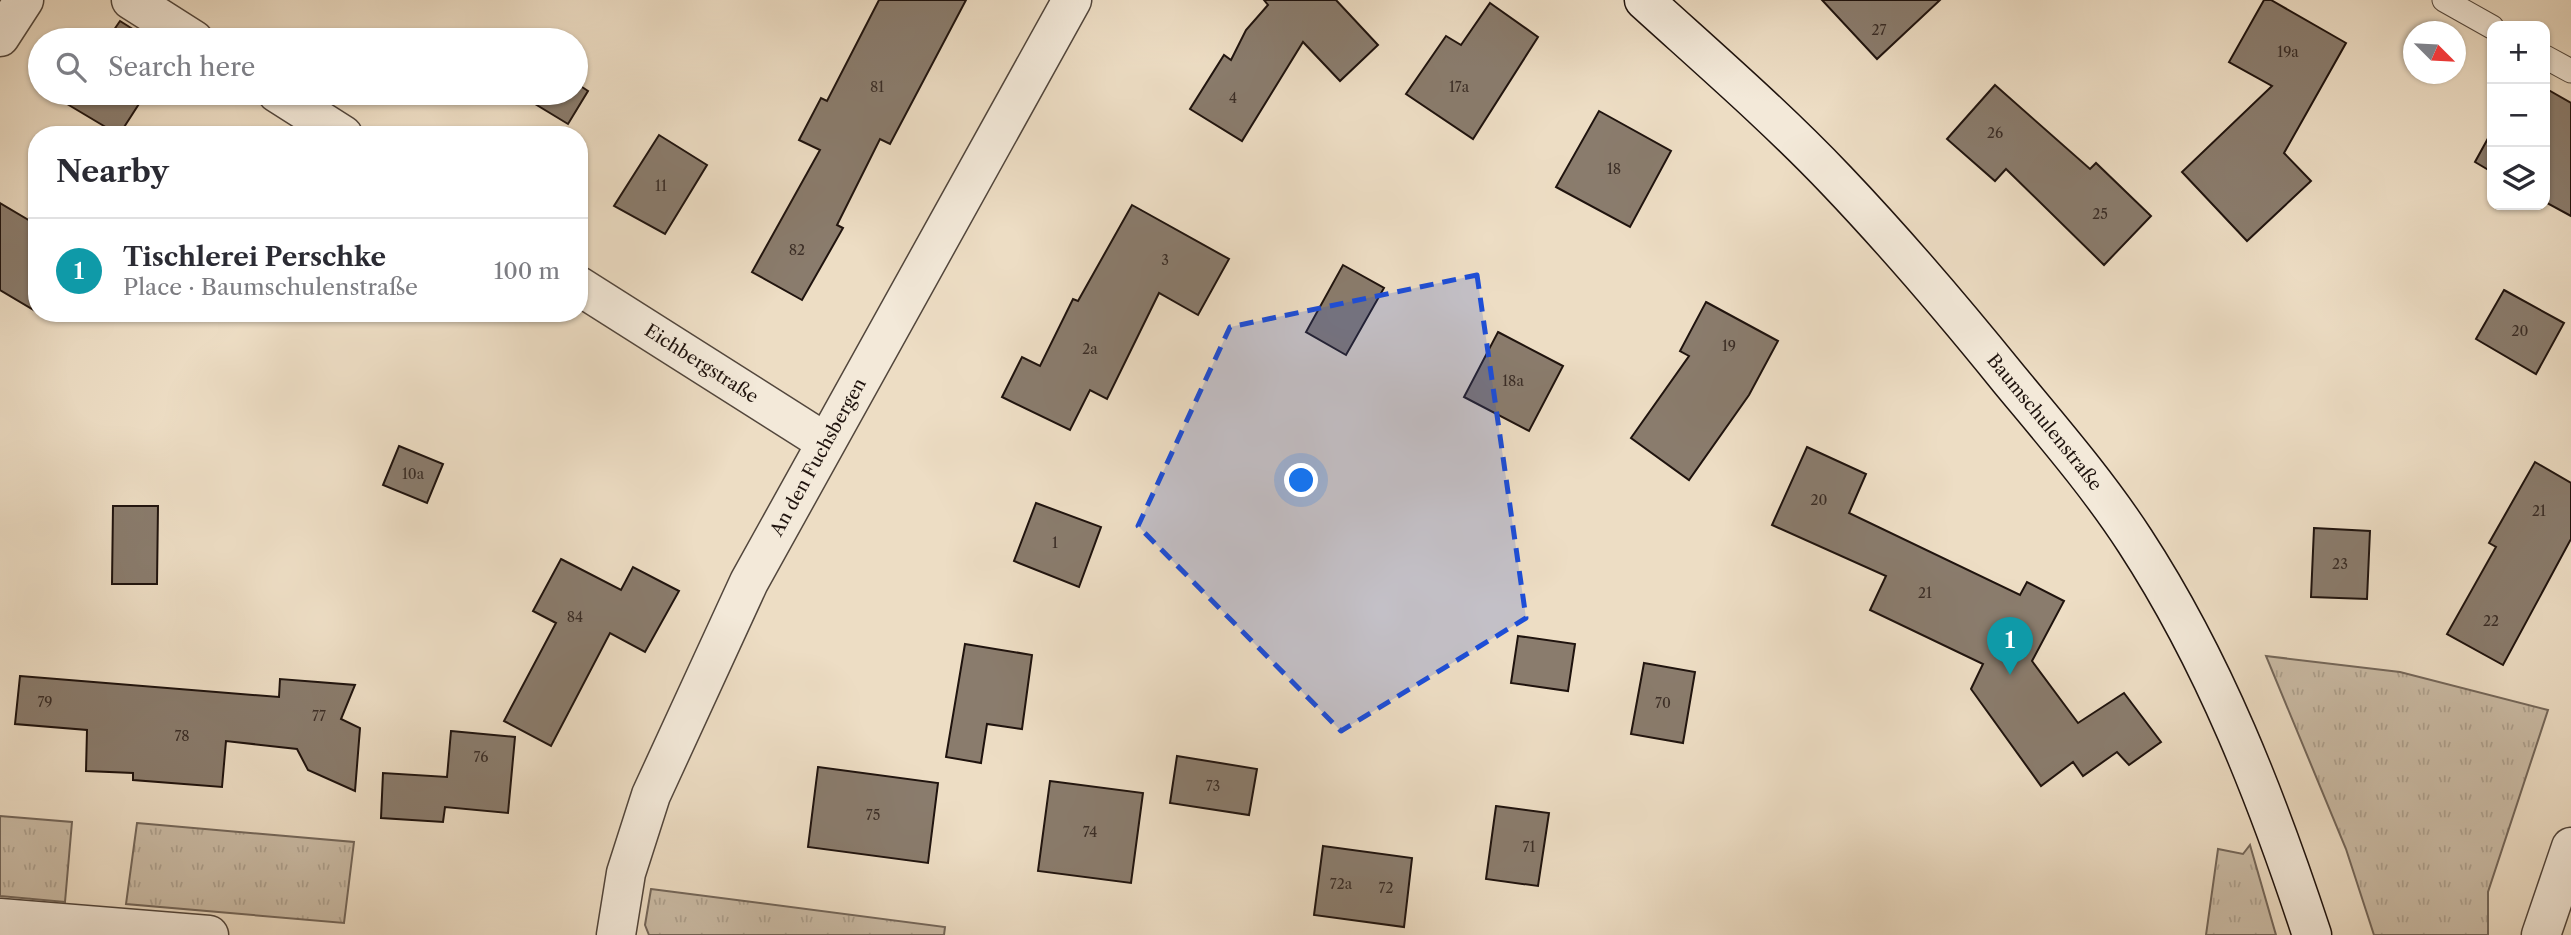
<!DOCTYPE html>
<html lang="en">
<head>
<meta charset="utf-8">
<style>
	body { margin:0; font-family:"Libre Caslon Text",serif; background:#f7f7f7; color:#2b2b33 }
	.controls { position:absolute; right:21px; top:21px; display:grid; overflow:hidden; border-radius:14px; box-shadow:0 2px 5px #0004 }
	.controls button { width:63px; height:63px; display:grid; place-items:center; padding:0; border:0; border-bottom:2px solid #e1e1e2; background:#fff; color:#2b2b33; font:35px sans-serif }
	.compass { position:absolute; left:2403px; top:21px; width:63px; height:63px; border-radius:50%; background:#fff; box-shadow:0 2px 5px #0004; rotate:114deg }
	.you { position:absolute; left:1302px; top:481px; width:24px; height:24px; margin:-18px; border:5px solid #fff; border-radius:50%; background:#1a73e8; box-shadow:0 0 0 10px #1a73e833 }
	.badge { display:grid; place-items:center; width:46px; height:46px; border-radius:50%; background:#8f2418; color:#fff; font-size:23px; font-weight:700 }
	.pin { position:absolute; translate:-50% -58px; filter:drop-shadow(0 2px 4px #0008) }
	.pin::after { content:''; position:absolute; top:37px; width:24px; height:21px; background:inherit; clip-path:polygon(0 0,100% 0,50% 100%) }
	.list { margin:0; padding:0; list-style:none }
	h2 { display:flex; justify-content:space-between; align-items:center; height:91px; margin:0; padding:0 28px; font-size:30px }
	h2 small { font-size:23px; font-weight:400; color:#7c7c81 }
	.list li { display:grid; grid-template-columns:46px 1fr auto; gap:21px; align-items:center; box-sizing:border-box; height:105px; padding:0 28px; border-top:2px solid #e1e1e2 }
	.list b { display:block; font-size:26px; white-space:nowrap }
	.list p { margin:0; font-size:23px; white-space:nowrap; color:#7c7c81 }
	.list em { font-size:23px; font-style:normal; color:#7c7c81 }
	.icon { flex:none; width:38px; height:38px; fill:none; stroke:currentColor; stroke-width:2; stroke-linecap:round; stroke-linejoin:round }
	.map { position:relative; flex:none; width:2571px; height:935px; overflow:hidden }
	.search { position:absolute; background:#fff; box-shadow:0 2px 5px #0004; left:28px; top:28px; width:560px; height:77px; display:flex; align-items:center; gap:18px; box-sizing:border-box; padding:0 24px; border-radius:38px; color:#7c7c81; font-size:26px }
	.panel { position:absolute; background:#fff; box-shadow:0 2px 5px #0004; left:28px; top:126px; width:560px; height:196px; border-radius:28px }
	.map>svg:first-child { display:block }
	.grass { fill:url(#grass-tufts); stroke:#74675a; stroke-width:2 }
	.building { fill:#8a7c6d; stroke:#1f130e; stroke-width:2 }
	.lines { fill:none; stroke-linecap:round; stroke-linejoin:round }
	.lane-casing { stroke:#52463c; stroke-width:25 }
	.street-casing { stroke:#52463c; stroke-width:41 }
	.secondary-casing { stroke:#1f130e; stroke-width:41 }
	.lane { stroke:#f3e9d9; stroke-width:23 }
	.street { stroke:#f3e9d9; stroke-width:38 }
	.secondary { stroke:#f3e9d9; stroke-width:38 }
	.marked { fill:#1d4ed8; fill-opacity:0.2; stroke:#1d4ed8; stroke-width:5; stroke-dasharray:14 9; stroke-linejoin:round }
	.labels { text-anchor:middle; stroke-width:7; stroke-linejoin:round; paint-order:stroke }
	.number-label { font-size:14px; fill:#3a2d26 }
	.street-label { font-size:18px; fill:#1f130e; stroke:#f3e9d9 }
</style>
</head>
<body>
<div class="map">
<svg width="2571" height="935" viewBox="0 0 2571 935">
	<defs>
		<pattern id="grass-tufts" width="24" height="20" patternUnits="userSpaceOnUse" patternTransform="scale(1.75)"><rect width="24" height="20" fill="#cabba5"/><path d="M3 7l-1-3M5 7V3M7 7l1-3M15 17l-1-3M17 17v-4M19 17l1-3" fill="none" stroke="#ada08d"/></pattern>
	</defs>
	<rect width="100%" height="100%" fill="#edddc4"/>
	<filter id="stains"><feTurbulence type="fractalNoise" baseFrequency=".00286" numOctaves="4"/><feColorMatrix values="0 0 0 0 .2 0 0 0 0 .09 0 0 0 0 .02 0 0 0 .5 -.17"/></filter>
	<radialGradient id="worn" r=".72"><stop offset=".6" stop-color="#630" stop-opacity="0"/><stop offset="1" stop-color="#630" stop-opacity=".3"/></radialGradient>
	<g class="grass">
		<polygon points="2266,656 2400,672 2548,710 2488,892 2488,935 2374,935 2346,849"/>
		<polygon points="0,816 72,822 65,902 0,896"/>
		<polygon points="137,823 354,842 344,923 126,904"/>
		<polygon points="2250,845 2276,935 2206,935 2218,849 2243,854"/>
		<polygon points="651,889 945,927 944,935 649,935 645,925"/>
	</g>
	<g class="building">
		<polygon points="879,0 966,0 890,144 880,139 837,225 843,228 802,300 752,272 820,150 799,140 821,98 827,101"/>
		<polygon points="1264,0 1336,0 1378,45 1340,81 1303,42 1242,141 1190,109 1224,55 1231,60 1246,30 1268,5"/>
		<polygon points="1822,0 1940,0 1877,59"/>
		<polygon points="2264,0 2271,0 2346,43 2284,153 2311,181 2247,241 2182,172 2272,86 2229,62"/>
		<polygon points="1490,3 1538,37 1473,139 1406,94 1446,36 1461,45"/>
		<polygon points="120,21 150,40 107,40"/>
		<polygon points="576,83 588,91 568,124 517,93 576,93"/>
		<polygon points="1995,85 2090,169 2096,163 2151,216 2104,265 2006,169 1995,181 1947,139"/>
		<polygon points="2545,88 2571,103 2571,216 2545,202"/>
		<polygon points="60,93 146,93 119,135 57,98"/>
		<polygon points="1599,111 1671,151 1630,227 1556,187"/>
		<polygon points="2492,131 2492,172 2475,162"/>
		<polygon points="659,135 707,165 665,234 614,206"/>
		<polygon points="0,203 37,225 37,312 0,290"/>
		<polygon points="1132,205 1229,259 1198,315 1159,293 1107,399 1090,390 1070,430 1002,397 1022,357 1040,366 1073,299 1078,301"/>
		<polygon points="1343,265 1384,288 1346,355 1306,332"/>
		<polygon points="2504,290 2564,323 2536,374 2476,339"/>
		<polygon points="1706,302 1778,341 1749,395 1689,480 1631,438 1689,356 1680,351"/>
		<polygon points="1498,332 1563,366 1529,431 1464,397"/>
		<polygon points="399,446 443,464 427,503 383,485"/>
		<polygon points="1807,447 1866,474 1849,513 2020,595 2027,582 2064,601 2032,661 2078,723 2124,693 2161,742 2129,765 2117,752 2083,776 2073,762 2041,786 1971,689 1983,664 1870,610 1886,576 1772,525"/>
		<polygon points="2535,462 2571,483 2571,539 2503,665 2447,634 2496,547 2489,543"/>
		<polygon points="1036,503 1101,527 1079,587 1014,561"/>
		<polygon points="113,506 158,506 157,584 112,584"/>
		<polygon points="2314,528 2370,531 2367,599 2311,597"/>
		<polygon points="561,559 621,590 633,567 679,591 645,652 610,633 551,746 504,721 556,623 533,611"/>
		<polygon points="1518,636 1575,644 1568,691 1511,683"/>
		<polygon points="965,644 1032,655 1022,729 987,724 981,763 946,757"/>
		<polygon points="1644,663 1695,672 1683,743 1631,734"/>
		<polygon points="20,676 279,697 280,679 355,685 341,719 360,728 355,791 308,770 297,749 226,741 222,787 133,780 133,773 86,771 87,730 15,724"/>
		<polygon points="451,731 515,737 508,813 445,807 443,822 381,818 383,773 447,777"/>
		<polygon points="1177,756 1257,769 1249,815 1170,803"/>
		<polygon points="818,767 938,783 928,863 808,847"/>
		<polygon points="1050,781 1143,793 1131,883 1038,871"/>
		<polygon points="1496,806 1549,813 1538,886 1486,879"/>
		<polygon points="1323,846 1412,858 1404,927 1314,915"/>
	</g>
	<g class="lines">
		<g class="lane-casing">
			<g id="lane">
				<polyline points="2444,0 2492,27"/>
				<polyline points="2545,57 2571,71"/>
			</g>
		</g>
		<g class="street-casing">
			<g id="street">
				<polyline points="131,0 194,40"/>
				<polyline points="0,37 24,0"/>
				<polyline points="277,93 343,135"/>
				<path id="s1" d="M 579,286 L 825,442"/>
				<polyline points="0,918 209,935"/>
				<path id="s2" d="M 616,935 L 626,873 L 651,795 L 749,582 L 1072,0"/>
				<polyline points="2541,935 2571,847"/>
			</g>
		</g>
		<g class="secondary-casing">
			<g id="secondary">
				<path id="s3" d="M 1644,0 C 1709,59 1776,117 1836,180 C 1897,244 1954,311 2009,379 C 2052,431 2098,484 2135,541 C 2214,662 2267,798 2312,935"/>
			</g>
		</g>
		<use href="#lane" class="lane"/>
		<use href="#street" class="street"/>
		<use href="#secondary" class="secondary"/>
	</g>
	<path class="marked" d="M 1477,275 L 1526,618 L 1341,731 L 1138,526 L 1230,327 Z"/>
	<g class="labels">
		<g class="number-label">
			<text x="1879" y="35">27</text>
			<text x="2288" y="57">19a</text>
			<text x="877" y="92">81</text>
			<text x="1459" y="92">17a</text>
			<text x="1233" y="103">4</text>
			<text x="1995" y="138">26</text>
			<text x="1614" y="174">18</text>
			<text x="661" y="191">11</text>
			<text x="2100" y="219">25</text>
			<text x="797" y="255">82</text>
			<text x="1165" y="265">3</text>
			<text x="2520" y="336">20</text>
			<text x="1729" y="351">19</text>
			<text x="1090" y="354">2a</text>
			<text x="1513" y="386">18a</text>
			<text x="413" y="479">10a</text>
			<text x="1819" y="505">20</text>
			<text x="2539" y="516">21</text>
			<text x="1055" y="548">1</text>
			<text x="2340" y="569">23</text>
			<text x="1925" y="598">21</text>
			<text x="575" y="622">84</text>
			<text x="2491" y="626">22</text>
			<text x="45" y="707">79</text>
			<text x="1663" y="708">70</text>
			<text x="319" y="721">77</text>
			<text x="182" y="741">78</text>
			<text x="481" y="762">76</text>
			<text x="1213" y="791">73</text>
			<text x="873" y="820">75</text>
			<text x="1090" y="837">74</text>
			<text x="1529" y="852">71</text>
			<text x="1341" y="889">72a</text>
			<text x="1386" y="893">72</text>
		</g>
		<g class="street-label">
			<text dy="6" stroke="none"><textPath href="#s1" startOffset="145">Eichbergstraße</textPath></text>
			<text dy="6" stroke="none"><textPath href="#s3" startOffset="583">Baumschulenstraße</textPath></text>
			<text dy="6" stroke="none"><textPath href="#s2" startOffset="522">An den Fuchsbergen</textPath></text>
		</g>
	</g>
	<rect width="100%" height="100%" filter="url(#stains)"/>
	<rect width="100%" height="100%" fill="url(#worn)"/>
</svg>
<div class="controls">
<button>+</button>
<button>−</button>
<button><svg class="icon" aria-label="layers" viewBox="0 0 24 24"><path d="M12 4l9 5-9 5-9-5zM3 14l9 5 9-5"/></svg></button>
</div>
<svg class="compass" viewBox="-18 -18 36 36"><path d="M0-13l5 13h-10z" fill="#e53935"/><path d="M0 13l5-13h-10z" fill="#7c7c81"/></svg>
<div class="you"></div>
<div class="pin badge" style="left:2010px;top:675px;background:#0f9aa8">1</div>
<div class="search"><svg class="icon" aria-label="search" viewBox="0 0 24 24"><circle cx="10" cy="10" r="6"/><path d="M15 15l6 6"/></svg>Search here</div>
<section class="panel">
<h2>Nearby<small></small></h2>
<ul class="list">
<li><span class="badge" style="background:#0f9aa8">1</span><div><b>Tischlerei Perschke</b><p>Place · Baumschulenstraße</p></div><em>100 m</em></li>
</ul>
</section>
</div>
</body>
</html>
